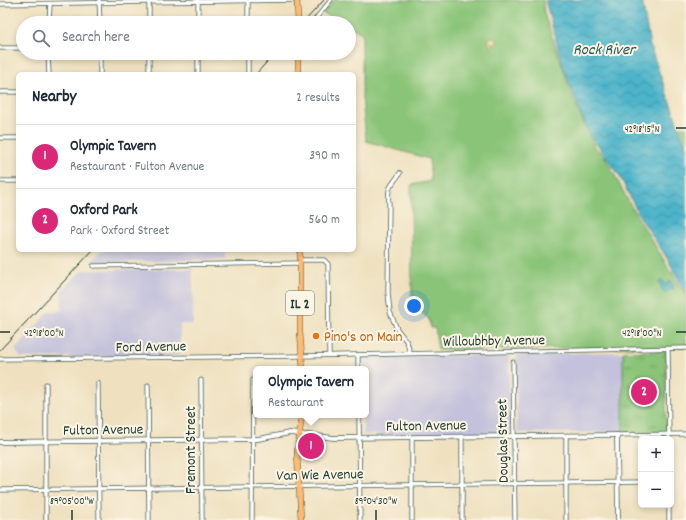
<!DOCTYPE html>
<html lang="en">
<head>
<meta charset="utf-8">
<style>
	body { margin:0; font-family:Dekko,sans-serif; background:#f6f6f7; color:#1f2937 }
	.controls { position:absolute; right:12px; bottom:12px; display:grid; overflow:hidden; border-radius:6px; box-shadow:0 2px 6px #0003 }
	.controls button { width:36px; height:36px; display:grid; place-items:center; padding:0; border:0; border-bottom:1px solid #e0e1e3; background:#fff; color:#1f2937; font:20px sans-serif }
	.you { position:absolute; left:414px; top:306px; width:14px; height:14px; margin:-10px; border:3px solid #fff; border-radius:50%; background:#1a73e8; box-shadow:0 0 0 6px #1a73e833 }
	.badge { display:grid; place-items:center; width:26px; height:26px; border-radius:50%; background:#db2777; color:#fff; font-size:13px; font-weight:700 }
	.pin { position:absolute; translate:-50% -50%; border:2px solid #fff; box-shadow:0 1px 4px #0006 }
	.popup { position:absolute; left:253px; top:366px; width:116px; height:52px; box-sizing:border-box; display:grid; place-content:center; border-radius:6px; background:#fff; filter:drop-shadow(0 1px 3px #0005); font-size:13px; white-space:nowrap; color:#747a83 }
	.popup b { font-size:15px; color:#1f2937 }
	.popup::after { content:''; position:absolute; left:50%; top:100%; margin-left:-8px; border:8px solid transparent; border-top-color:#fff }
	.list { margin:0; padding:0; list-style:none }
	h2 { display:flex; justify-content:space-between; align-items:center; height:52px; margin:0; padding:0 16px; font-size:17px }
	h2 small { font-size:13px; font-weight:400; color:#747a83 }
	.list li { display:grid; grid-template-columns:26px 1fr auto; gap:12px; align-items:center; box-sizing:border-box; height:64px; padding:0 16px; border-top:1px solid #e0e1e3 }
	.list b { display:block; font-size:15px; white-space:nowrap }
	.list p { margin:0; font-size:13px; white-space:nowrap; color:#747a83 }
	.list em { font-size:13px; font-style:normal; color:#747a83 }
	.icon { flex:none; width:22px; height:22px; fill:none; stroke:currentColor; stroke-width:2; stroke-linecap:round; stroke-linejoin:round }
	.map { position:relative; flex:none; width:686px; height:520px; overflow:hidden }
	.search { position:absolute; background:#fff; box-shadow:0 2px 6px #0003; left:16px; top:16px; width:340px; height:44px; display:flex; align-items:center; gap:10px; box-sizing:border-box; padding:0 14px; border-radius:22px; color:#747a83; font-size:15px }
	.panel { position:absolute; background:#fff; box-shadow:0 2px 6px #0003; left:16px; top:72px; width:340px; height:180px; border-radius:6px }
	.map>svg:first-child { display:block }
	.industrial { fill:#c3c1db }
	.green { fill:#8ac478; stroke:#548056 }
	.sand { fill:url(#sand-dots); stroke:#868c69 }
	.park { fill:url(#park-tufts); stroke:#548056 }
	.water { fill:url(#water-waves); stroke:#36787f }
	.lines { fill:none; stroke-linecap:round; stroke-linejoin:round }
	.minor-casing { stroke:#3e5649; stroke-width:5 }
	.tertiary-casing { stroke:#3e5649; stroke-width:5.5 }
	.primary-casing { stroke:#3e5649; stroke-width:6 }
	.minor { stroke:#fff; stroke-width:3.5 }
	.tertiary { stroke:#fff; stroke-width:4 }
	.primary { stroke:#febb71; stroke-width:5 }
	.rail { stroke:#1f3d34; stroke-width:1 }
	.ticks { fill:none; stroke:#1f3d34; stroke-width:1.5 }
	.food-dot { fill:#e8710a; stroke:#fcf5e5; stroke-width:1.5 }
	.labels { text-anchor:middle; stroke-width:4; stroke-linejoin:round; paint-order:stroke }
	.shield { fill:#fcf5e5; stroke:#617469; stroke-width:1 }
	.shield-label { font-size:14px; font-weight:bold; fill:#1f3d34 }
	.food-label { font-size:15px; fill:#c56008; stroke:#fcf5e5; text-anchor:start }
	.street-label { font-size:15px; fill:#1f3d34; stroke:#fcf5e5 }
	.water-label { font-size:16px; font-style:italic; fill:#2a5b5a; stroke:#fcf5e5 }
	.ticks-label { font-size:10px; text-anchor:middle; fill:#1f3d34; stroke:#fcf5e5; stroke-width:4; stroke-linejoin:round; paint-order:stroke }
</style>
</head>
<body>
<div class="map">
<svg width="686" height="520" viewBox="0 0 686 520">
	<defs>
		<pattern id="sand-dots" width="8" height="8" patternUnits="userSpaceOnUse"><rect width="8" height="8" fill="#eeda9e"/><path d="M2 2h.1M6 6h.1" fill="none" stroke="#ccbc89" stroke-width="1.8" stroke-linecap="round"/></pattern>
		<pattern id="park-tufts" width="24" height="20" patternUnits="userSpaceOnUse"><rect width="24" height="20" fill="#8ac478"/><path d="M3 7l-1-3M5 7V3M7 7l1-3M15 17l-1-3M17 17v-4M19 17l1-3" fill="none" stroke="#70a063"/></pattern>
		<pattern id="water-waves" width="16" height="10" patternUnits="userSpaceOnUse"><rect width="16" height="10" fill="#4cb4ca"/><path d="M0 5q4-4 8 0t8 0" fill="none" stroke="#3f94a5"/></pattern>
	</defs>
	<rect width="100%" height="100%" fill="#fcf5e5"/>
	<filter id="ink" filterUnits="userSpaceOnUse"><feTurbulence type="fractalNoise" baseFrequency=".025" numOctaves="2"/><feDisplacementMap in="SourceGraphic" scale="8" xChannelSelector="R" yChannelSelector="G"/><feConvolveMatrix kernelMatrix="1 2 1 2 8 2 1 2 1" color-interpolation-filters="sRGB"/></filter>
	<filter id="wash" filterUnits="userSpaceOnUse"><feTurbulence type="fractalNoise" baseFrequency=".012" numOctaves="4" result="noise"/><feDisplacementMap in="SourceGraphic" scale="16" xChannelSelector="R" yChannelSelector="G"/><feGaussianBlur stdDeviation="0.9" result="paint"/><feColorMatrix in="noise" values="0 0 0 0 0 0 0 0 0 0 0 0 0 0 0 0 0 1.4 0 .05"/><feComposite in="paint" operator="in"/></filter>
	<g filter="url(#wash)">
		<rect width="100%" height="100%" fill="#efe1c0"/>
		<g class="industrial">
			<polygon points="102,250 225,250 225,259 90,263"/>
			<polygon points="193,269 193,324 180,324 180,355 21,358 15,350 49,311 62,310 61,291 82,270"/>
			<polygon points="623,352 623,432 517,433 516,354"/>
			<polygon points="509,355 510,433 363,435 363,415 366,415 366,369 362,369 362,357"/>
		</g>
		<polygon class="green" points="334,0 543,0 544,13 575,104 595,147 605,157 632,208 686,296 686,347 438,350 435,328 431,328 428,318 412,304 411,185 431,181 429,159 366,141 362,97 362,33 349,26 349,23 344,23 323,13"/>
		<polygon class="sand" points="496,36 497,43 495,45 492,42 492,47 490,48 488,39"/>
		<g class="park">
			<polygon points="678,127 686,127 686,149"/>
			<polygon points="666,351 666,432 623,432 623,352"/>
		</g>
		<g class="water">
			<polygon points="545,0 642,0 650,46 686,147 686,294 667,258 640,217 619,175 593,139 581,115 562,63"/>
			<polygon points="663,280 666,285 671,281 674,288 664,293 659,282"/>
		</g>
	</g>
	<g filter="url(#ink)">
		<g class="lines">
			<g class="minor-casing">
				<g id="minor">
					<polyline points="99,0 100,23"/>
					<polyline points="248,0 248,23"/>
					<polyline points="0,4 297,0"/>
					<polyline points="49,23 50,4"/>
					<polyline points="149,23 149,0"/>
					<polyline points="198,23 198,0"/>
					<polyline points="312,23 331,0"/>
					<polyline points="0,48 23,48"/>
					<polyline points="48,53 49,74"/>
					<polyline points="100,53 100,74"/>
					<polyline points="248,53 248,74"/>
					<polyline points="149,74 149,53"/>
					<polyline points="198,74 198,53"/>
					<polyline points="0,92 18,92"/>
					<polyline points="0,138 18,138"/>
					<path d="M 400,173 C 391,187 387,186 389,203 L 388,293 L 390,312 L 397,329 L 407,342 L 410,353"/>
					<polyline points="0,181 18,181"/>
					<polyline points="300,260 324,260 328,264 329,355"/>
					<polyline points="93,266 300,263"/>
					<polyline points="668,349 669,439"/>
					<polyline points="358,355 358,369"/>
					<polyline points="0,359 302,356 686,348"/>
					<polyline points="513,362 515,520"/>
					<polyline points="201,380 202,520"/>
					<polyline points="98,383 99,520"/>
					<polyline points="46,384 46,520"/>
					<polyline points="148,385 149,520"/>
					<polyline points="359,415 360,520"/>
					<polyline points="617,435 686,434"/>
					<polyline points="462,437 462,520"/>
					<polyline points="412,438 412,520"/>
					<polyline points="0,490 641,482"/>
					<polyline points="252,520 253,380"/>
					<polyline points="566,520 566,436"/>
					<polyline points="669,520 669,505"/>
				</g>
			</g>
			<g class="tertiary-casing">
				<polyline id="tertiary" points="0,442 258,439 290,433 334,438 617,435 618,520"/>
			</g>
			<g class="primary-casing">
				<g id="primary">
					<polyline points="297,0 298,23"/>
					<polyline points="298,53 298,74"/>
					<polyline points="300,250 300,332 303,369"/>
					<polyline points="301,520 297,453 302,415"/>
				</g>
			</g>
			<use href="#minor" class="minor"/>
			<use href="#tertiary" class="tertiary"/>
			<use href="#primary" class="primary"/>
			<g class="rail">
				<polyline points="303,23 324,0"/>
				<polyline points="256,74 275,53"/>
				<polyline points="0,350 93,250"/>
			</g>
		</g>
	</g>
	<path class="ticks" d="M 676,128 L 686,128M 0,332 L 10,332M 676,332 L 686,332M 72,510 L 72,520M 376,510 L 376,520"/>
	<circle class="food-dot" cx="316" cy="336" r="4"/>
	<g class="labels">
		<rect class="shield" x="286" y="291" width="28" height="24" rx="3"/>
		<g class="shield-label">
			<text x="300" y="308">IL 2</text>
		</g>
		<g class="food-label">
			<text x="324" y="341">Pino's on Main</text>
		</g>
		<g class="street-label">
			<text transform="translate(494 340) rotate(-1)" y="5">Willoubhby Avenue</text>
			<text transform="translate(151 346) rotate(-1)" y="5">Ford Avenue</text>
			<text transform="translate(426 425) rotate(-1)" y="5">Fulton Avenue</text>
			<text transform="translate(103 429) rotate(-1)" y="5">Fulton Avenue</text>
			<text transform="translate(502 441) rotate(-91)" y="5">Douglas Street</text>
			<text transform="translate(190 450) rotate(-90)" y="5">Fremont Street</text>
			<text transform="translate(320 474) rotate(-1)" y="5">Van Wie Avenue</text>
		</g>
		<g class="water-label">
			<text x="604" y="54">Rock River</text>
		</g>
	</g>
	<g class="ticks-label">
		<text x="642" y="132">42°18'15"N</text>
		<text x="44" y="336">42°18'00"N</text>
		<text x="642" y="336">42°18'00"N</text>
		<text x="72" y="504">89°05'00"W</text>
		<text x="376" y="504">89°04'30"W</text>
	</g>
</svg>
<div class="controls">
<button>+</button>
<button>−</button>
</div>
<div class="you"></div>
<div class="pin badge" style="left:311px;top:446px">1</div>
<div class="popup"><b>Olympic Tavern</b>Restaurant</div>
<div class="pin badge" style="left:644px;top:392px">2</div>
<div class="search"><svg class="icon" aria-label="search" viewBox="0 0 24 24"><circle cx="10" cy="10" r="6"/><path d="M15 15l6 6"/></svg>Search here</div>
<section class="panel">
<h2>Nearby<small>2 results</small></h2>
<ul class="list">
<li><span class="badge">1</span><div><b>Olympic Tavern</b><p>Restaurant · Fulton Avenue</p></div><em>390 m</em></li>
<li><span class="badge">2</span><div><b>Oxford Park</b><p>Park · Oxford Street</p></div><em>560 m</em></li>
</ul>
</section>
</div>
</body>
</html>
